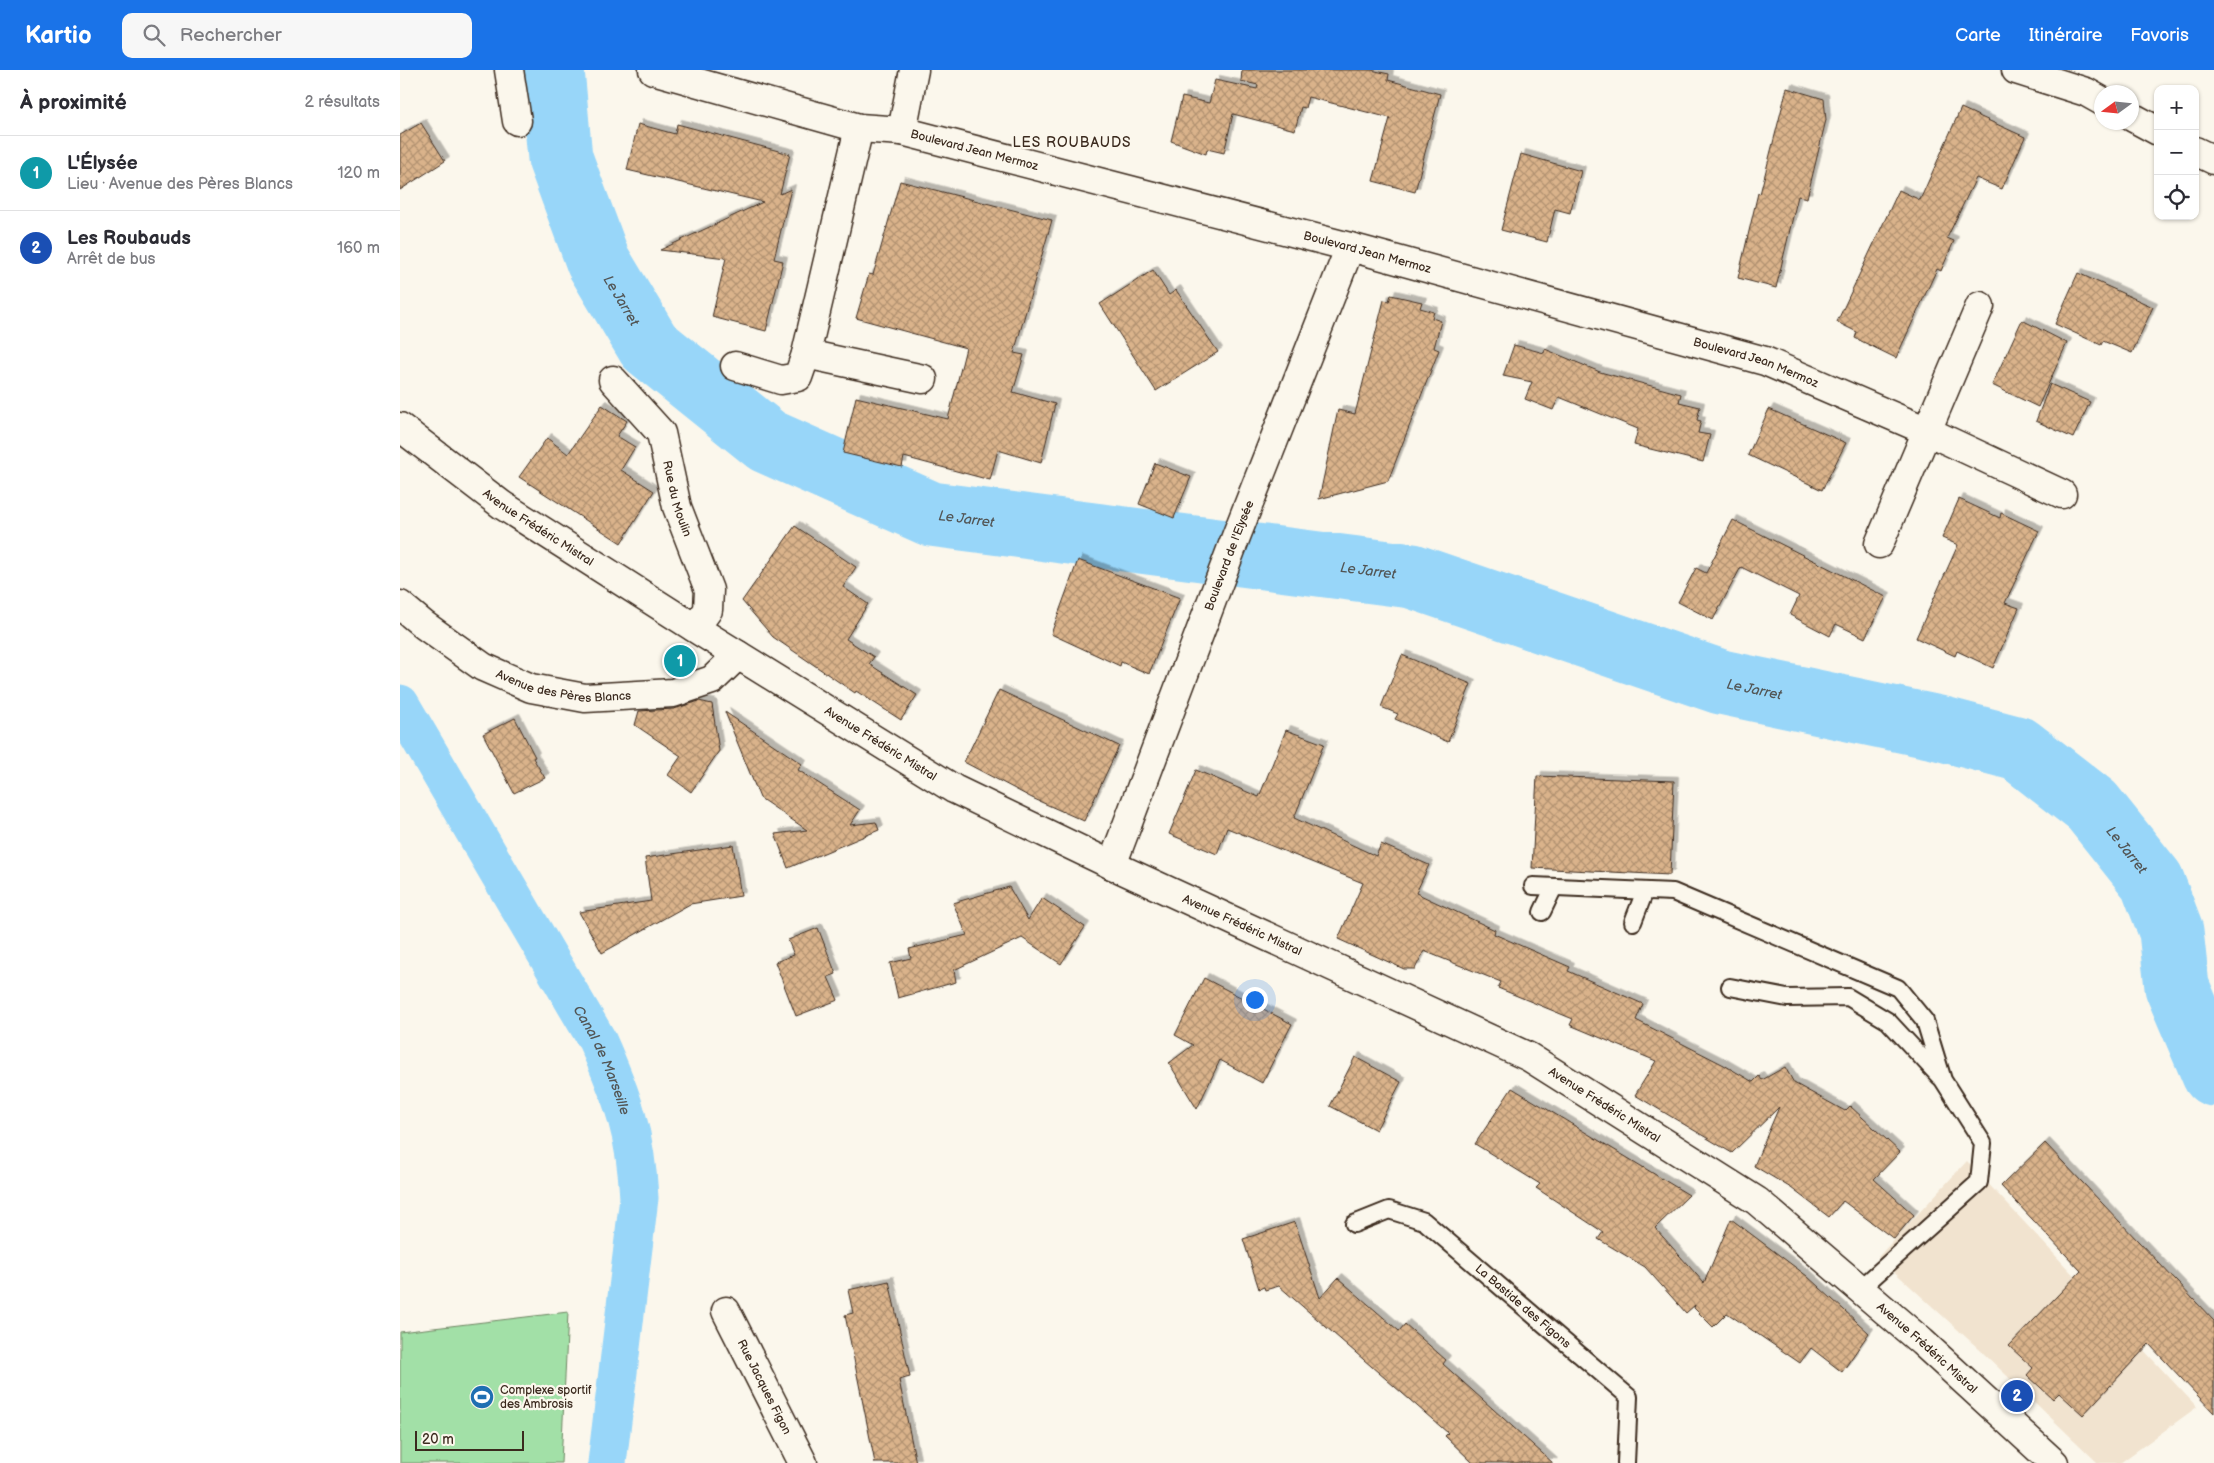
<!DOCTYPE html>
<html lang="fr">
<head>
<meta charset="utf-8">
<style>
	body { margin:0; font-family:"Balsamiq Sans",sans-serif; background:#f7f7f7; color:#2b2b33 }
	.controls { position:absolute; right:15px; top:15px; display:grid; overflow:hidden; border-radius:10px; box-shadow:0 1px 4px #0004 }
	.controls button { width:45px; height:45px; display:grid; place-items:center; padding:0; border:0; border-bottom:1px solid #e1e1e2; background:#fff; color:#2b2b33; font:25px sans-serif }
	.compass { position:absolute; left:1694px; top:15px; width:45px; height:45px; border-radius:50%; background:#fff; box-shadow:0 1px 4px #0004; rotate:255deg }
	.scale { position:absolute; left:15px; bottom:12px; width:109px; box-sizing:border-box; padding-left:5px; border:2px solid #3b2a1e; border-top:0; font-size:14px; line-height:18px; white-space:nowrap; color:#3b2a1e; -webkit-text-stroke:4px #fbf7ec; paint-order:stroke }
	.you { position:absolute; left:854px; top:929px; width:18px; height:18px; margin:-12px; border:4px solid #fff; border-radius:50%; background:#1a73e8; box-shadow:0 0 0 8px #1a73e833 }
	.badge { display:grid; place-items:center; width:32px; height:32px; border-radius:50%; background:#1a73e8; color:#fff; font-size:16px; font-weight:700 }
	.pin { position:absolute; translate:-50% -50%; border:2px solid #fff; box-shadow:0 1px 5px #0006 }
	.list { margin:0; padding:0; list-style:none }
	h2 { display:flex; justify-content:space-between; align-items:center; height:65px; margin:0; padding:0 20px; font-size:21px }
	h2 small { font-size:16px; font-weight:400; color:#7c7c81 }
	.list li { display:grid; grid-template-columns:32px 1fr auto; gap:15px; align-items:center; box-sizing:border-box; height:75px; padding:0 20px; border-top:1px solid #e1e1e2 }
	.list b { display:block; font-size:19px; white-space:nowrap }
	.list p { margin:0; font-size:16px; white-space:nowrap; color:#7c7c81 }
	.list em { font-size:16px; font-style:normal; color:#7c7c81 }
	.icon { flex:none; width:28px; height:28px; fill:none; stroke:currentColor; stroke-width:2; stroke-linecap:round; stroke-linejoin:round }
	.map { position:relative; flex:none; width:1814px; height:1393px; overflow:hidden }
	header { display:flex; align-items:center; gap:30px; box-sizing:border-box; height:70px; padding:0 25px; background:#1a73e8; color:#fff }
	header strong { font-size:24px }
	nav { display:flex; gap:28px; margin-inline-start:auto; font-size:18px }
	.search { width:350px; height:45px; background:#f7f7f7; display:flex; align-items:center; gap:12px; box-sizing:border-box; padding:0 18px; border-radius:10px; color:#7c7c81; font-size:19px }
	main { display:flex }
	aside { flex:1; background:#fff }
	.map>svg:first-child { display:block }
	.built { fill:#f1e3cf }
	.park { fill:#a2e0a7; stroke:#6e8562 }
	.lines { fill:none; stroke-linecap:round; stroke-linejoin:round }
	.canal { stroke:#98d6f9; stroke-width:39 }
	.river { stroke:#98d6f9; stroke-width:65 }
	.building { fill:url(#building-cross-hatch); stroke:#3b2a1e; filter:url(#shadow) }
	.lane-casing { stroke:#3b2a1e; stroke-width:20 }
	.street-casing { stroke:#3b2a1e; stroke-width:31 }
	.secondary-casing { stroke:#3b2a1e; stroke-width:31 }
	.lane { stroke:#fbf7ec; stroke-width:16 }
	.street { stroke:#fbf7ec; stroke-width:28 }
	.secondary { stroke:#fbf7ec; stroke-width:28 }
	.labels { text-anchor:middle; stroke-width:4.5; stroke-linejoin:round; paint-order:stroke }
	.street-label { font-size:12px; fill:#3b2a1e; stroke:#fbf7ec }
	.poi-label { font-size:12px; fill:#3b2a1e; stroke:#fbf7ec; text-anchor:start }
	.neighbourhood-label { font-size:14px; letter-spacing:1px; fill:#3b2a1e; stroke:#fbf7ec }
	.water-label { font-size:14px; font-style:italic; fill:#525555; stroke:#fbf7ec }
</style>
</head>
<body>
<header>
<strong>Kartio</strong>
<div class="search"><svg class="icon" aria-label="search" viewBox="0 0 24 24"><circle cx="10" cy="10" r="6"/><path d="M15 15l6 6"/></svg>Rechercher</div>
<nav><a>Carte</a><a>Itinéraire</a><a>Favoris</a></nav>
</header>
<main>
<aside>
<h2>À proximité<small>2 résultats</small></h2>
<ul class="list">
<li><span class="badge" style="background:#0f9aa8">1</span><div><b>L'Élysée</b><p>Lieu · Avenue des Pères Blancs</p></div><em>120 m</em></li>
<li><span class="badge" style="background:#1a4fb4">2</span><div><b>Les Roubauds</b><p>Arrêt de bus</p></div><em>160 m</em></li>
</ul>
</aside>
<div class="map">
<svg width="1814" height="1393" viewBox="0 0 1814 1393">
	<defs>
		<pattern id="building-cross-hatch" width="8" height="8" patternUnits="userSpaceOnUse" patternTransform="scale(1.25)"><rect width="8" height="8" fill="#dab38b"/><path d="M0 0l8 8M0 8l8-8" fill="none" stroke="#b29271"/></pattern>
		<filter id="shadow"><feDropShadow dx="4.5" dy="-4.5" stdDeviation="0" flood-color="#0004"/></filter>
	</defs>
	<rect width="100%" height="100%" fill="#fbf7ec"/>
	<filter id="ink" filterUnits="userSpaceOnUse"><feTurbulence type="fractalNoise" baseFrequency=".02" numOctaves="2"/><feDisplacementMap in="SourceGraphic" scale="10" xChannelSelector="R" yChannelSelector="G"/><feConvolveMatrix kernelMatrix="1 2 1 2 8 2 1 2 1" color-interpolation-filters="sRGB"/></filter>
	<g filter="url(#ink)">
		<polygon class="built" points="1567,1091 1797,1337 1720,1393 1698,1393 1579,1279 1478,1187"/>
		<polygon class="park" points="168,1242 161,1393 0,1393 0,1262"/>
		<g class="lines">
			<path class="canal" id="s1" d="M 0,634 L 197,970 C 223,1028 236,1064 239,1128 L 207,1393"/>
			<path class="river" id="s2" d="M 152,0 L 160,88 L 198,191 L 249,276 L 367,371 L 531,444 L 1012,506 L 1321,612 L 1539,658 L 1619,679 L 1692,736 L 1752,811 L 1771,861 L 1777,917 L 1814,1004"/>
		</g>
		<g class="building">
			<polygon points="842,0 971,0 989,4 988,10 1040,24 1015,122 973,111 990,48 908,27 905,38 901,37 895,60 833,44 824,83 807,79 806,84 771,71 782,27 809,33 815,10 857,19 858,15 841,11"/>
			<polygon points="1387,18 1424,29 1426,50 1407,128 1398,126 1376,218 1338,208 1358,123 1360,124"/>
			<polygon points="1561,38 1625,67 1602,119 1576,108 1547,168 1554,171 1541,201 1537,199 1496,288 1455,268 1457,262 1437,252 1499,120 1520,130"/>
			<polygon points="21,53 45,91 0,120 0,65"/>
			<polygon points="238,54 275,64 277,54 390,84 380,124 391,119 374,189 383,191 366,261 312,247 326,188 260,180 363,132 227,100"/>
			<polygon points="1121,84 1181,101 1170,143 1155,139 1147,172 1101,160"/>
			<polygon points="500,111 652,150 614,283 624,285 613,322 655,334 641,393 598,380 590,410 504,387 502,397 443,383 456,327 548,349 566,278 456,248 469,204 473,205"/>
			<polygon points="753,200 769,225 776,220 818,282 756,321 700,234"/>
			<polygon points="1678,203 1753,237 1732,283 1703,271 1701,275 1655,254"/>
			<polygon points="991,225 1022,232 1020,238 1034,242 1032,248 1041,251 1034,278 1039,280 988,411 919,429 938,340 955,344 984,230 989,231"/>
			<polygon points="1622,250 1667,273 1638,337 1592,315"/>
			<polygon points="1114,275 1144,283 1145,279 1200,302 1281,324 1279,332 1300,337 1297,350 1301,351 1298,363 1310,365 1303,392 1234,375 1238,359 1159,327 1153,340 1125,329 1132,312 1103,306"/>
			<polygon points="1650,314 1690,332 1673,368 1636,351"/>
			<polygon points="202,335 227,351 217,366 235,377 221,400 254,421 221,473 119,407 147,368 168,384"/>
			<polygon points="1369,339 1446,373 1422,420 1348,385"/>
			<polygon points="755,393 791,407 774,448 739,434"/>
			<polygon points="1559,429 1600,448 1601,443 1639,461 1605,533 1619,538 1593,598 1557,581 1555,586 1516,568 1558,475 1542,468"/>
			<polygon points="1333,450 1486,527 1465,568 1436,554 1430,566 1390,545 1399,526 1341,497 1313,550 1278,532 1296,498 1306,503"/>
			<polygon points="395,456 456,497 443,517 468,534 446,569 474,587 469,594 517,625 501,650 456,621 455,623 373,567 342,531"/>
			<polygon points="678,490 780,528 749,604 721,592 720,596 651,564"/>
			<polygon points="1002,585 1071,614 1048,672 995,649 998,644 981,637"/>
			<polygon points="599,620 719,676 684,751 632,728 564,692"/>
			<polygon points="299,631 312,634 319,681 291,722 268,705 281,686 235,655 239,641 274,639"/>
			<polygon points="325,642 402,694 398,700 460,740 450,755 476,752 479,760 388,798 375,764 407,760 360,728"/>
			<polygon points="115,648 135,687 133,688 145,708 114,723 83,664"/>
			<polygon points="886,660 924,674 894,748 976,786 981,774 1029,795 1016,823 1095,860 1094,864 1170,897 1168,901 1243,934 1236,950 1324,995 1353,1012 1359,1006 1362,1010 1385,997 1394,1013 1445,1041 1450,1036 1500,1082 1474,1109 1514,1145 1494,1169 1443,1131 1429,1147 1391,1118 1354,1096 1379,1037 1332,1083 1235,1025 1256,991 1170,955 1173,949 1098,918 1101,912 1024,881 1015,899 1004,899 938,869 963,813 827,758 817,784 769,764 796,700 859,727"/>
			<polygon points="1137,706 1274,711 1270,805 1132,798"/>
			<polygon points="333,775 341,826 290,834 202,883 179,842 251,831 245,788"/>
			<polygon points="609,817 628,850 642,828 685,857 661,894 622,868 554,900 556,912 498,928 490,893 511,888 509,879 567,865 553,833"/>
			<polygon points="418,858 436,904 428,907 438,930 396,946 375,892 394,885 388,870"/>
			<polygon points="804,908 892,954 862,1013 820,990 797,1039 769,993 793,975 775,965"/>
			<polygon points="955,987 1001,1012 976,1060 930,1036"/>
			<polygon points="1112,1018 1289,1125 1255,1158 1304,1213 1331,1149 1407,1206 1469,1263 1442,1302 1411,1278 1400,1293 1327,1243 1313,1257 1294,1238 1295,1235 1286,1243 1245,1197 1198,1169 1203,1162 1136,1118 1140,1114 1075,1074"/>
			<polygon points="1645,1073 1814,1251 1814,1343 1749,1274 1683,1345 1659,1323 1653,1329 1627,1305 1633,1298 1609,1276 1681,1201 1601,1116"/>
			<polygon points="895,1152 920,1228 938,1208 999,1261 1005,1254 1046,1290 1043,1294 1153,1393 1073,1393 1045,1366 1048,1363 879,1216 865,1220 864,1217 859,1219 843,1169"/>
			<polygon points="489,1211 510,1307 499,1310 516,1393 475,1393 445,1245 453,1243 448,1220"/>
		</g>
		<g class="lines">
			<g class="lane-casing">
				<g id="lane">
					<polyline points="1133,816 1273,822 1498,918 1525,951 1543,1010 1583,1073 1579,1112 1460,1219"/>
					<polyline points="1142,842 1154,817"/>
					<polyline points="1233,852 1245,821"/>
					<polyline points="1330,917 1387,928 1448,927 1488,951 1540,1007"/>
					<path id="s3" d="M 954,1154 L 989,1140 L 1024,1151 L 1229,1327 L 1226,1393"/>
				</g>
			</g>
			<g class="street-casing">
				<g id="street">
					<polyline points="109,0 117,51"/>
					<path id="s4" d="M 253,0 L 459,58 L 502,61 L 950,177 L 1365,291 L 1527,361 L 1662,424"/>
					<polyline points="1616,0 1686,22 1702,31"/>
					<polyline points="1732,47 1758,61"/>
					<polyline points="502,61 514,0"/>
					<polyline points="1795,81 1814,90"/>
					<polyline points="406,284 523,309"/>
					<polyline points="335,296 381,310 398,307 406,284 459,58"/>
					<path id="s5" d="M 213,310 L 261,363 L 277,437 L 309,520 L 308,540 L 295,558"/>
					<polyline points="1479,474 1580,236"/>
					<path id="s6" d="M 0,535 L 24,555 L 83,597 L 131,618 L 185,628 L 273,623 L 312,610 L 338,585"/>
					<path id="s7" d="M 712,795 L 837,464 L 950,177"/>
					<path id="s8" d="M 326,1241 L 403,1393"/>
				</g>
			</g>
			<g class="secondary-casing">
				<g id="secondary">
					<path id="s9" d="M 0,357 L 102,435 L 301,562 L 554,719 L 712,795 L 1129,987 L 1357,1131 L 1522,1272 L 1654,1393"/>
				</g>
			</g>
			<use href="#lane" class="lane"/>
			<use href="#street" class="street"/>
			<use href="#secondary" class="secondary"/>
		</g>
	</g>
	<defs>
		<g id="stadium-disc" transform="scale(1.25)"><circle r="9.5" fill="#1f6fb2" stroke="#fbf7ec"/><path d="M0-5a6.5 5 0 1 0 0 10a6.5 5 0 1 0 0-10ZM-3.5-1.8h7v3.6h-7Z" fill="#fff"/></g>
	</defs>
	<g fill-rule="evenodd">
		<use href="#stadium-disc" x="82" y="1327"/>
	</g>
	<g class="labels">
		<g class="street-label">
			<text dy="4" stroke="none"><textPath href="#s4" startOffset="332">Boulevard Jean Mermoz</textPath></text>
			<text dy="4" stroke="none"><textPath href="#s4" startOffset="738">Boulevard Jean Mermoz</textPath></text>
			<text dy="4" stroke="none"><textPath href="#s4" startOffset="1142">Boulevard Jean Mermoz</textPath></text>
			<text dy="4" stroke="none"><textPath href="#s5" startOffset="139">Rue du Moulin</textPath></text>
			<text dy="4" stroke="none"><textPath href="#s9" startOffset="171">Avenue Frédéric Mistral</textPath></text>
			<text dy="4" stroke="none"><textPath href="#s7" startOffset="331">Boulevard de l'Elysée</textPath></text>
			<text dy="4" stroke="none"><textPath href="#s6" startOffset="188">Avenue des Pères Blancs</textPath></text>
			<text dy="4" stroke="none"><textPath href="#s9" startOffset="576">Avenue Frédéric Mistral</textPath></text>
			<text dy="4" stroke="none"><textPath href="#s9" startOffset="981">Avenue Frédéric Mistral</textPath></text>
			<text dy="4" stroke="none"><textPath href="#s9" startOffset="1386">Avenue Frédéric Mistral</textPath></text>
			<text dy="4" stroke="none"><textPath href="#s3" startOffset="205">La Bastide des Figons</textPath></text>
			<text dy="4" stroke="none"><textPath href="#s9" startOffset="1791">Avenue Frédéric Mistral</textPath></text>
			<text dy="4" stroke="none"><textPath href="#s8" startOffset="85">Rue Jacques Figon</textPath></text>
		</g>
		<g class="poi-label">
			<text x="100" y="1324">Complexe sportif<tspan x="100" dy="14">des Ambrosis</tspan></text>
		</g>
		<g class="neighbourhood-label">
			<text x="672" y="77">LES ROUBAUDS</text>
		</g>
		<g class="water-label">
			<text dy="5" stroke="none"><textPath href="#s2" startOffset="244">Le Jarret</textPath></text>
			<text dy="5" stroke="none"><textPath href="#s2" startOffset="664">Le Jarret</textPath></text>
			<text dy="5" stroke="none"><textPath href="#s2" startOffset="1069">Le Jarret</textPath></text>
			<text dy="5" stroke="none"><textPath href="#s2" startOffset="1474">Le Jarret</textPath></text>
			<text dy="5" stroke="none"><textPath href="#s2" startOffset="1894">Le Jarret</textPath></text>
			<text dy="5" stroke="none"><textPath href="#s1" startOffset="410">Canal de Marseille</textPath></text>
		</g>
	</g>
</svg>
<div class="controls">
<button>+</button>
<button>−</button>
<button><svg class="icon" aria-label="locate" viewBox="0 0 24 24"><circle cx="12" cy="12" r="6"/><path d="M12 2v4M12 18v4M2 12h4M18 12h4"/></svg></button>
</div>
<svg class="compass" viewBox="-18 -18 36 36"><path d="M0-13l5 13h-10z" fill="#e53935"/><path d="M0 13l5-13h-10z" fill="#7c7c81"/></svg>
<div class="scale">20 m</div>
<div class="you"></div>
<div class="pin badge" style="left:280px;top:591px;background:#0f9aa8">1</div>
<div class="pin badge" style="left:1617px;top:1326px;background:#1a4fb4">2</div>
</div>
</main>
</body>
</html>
